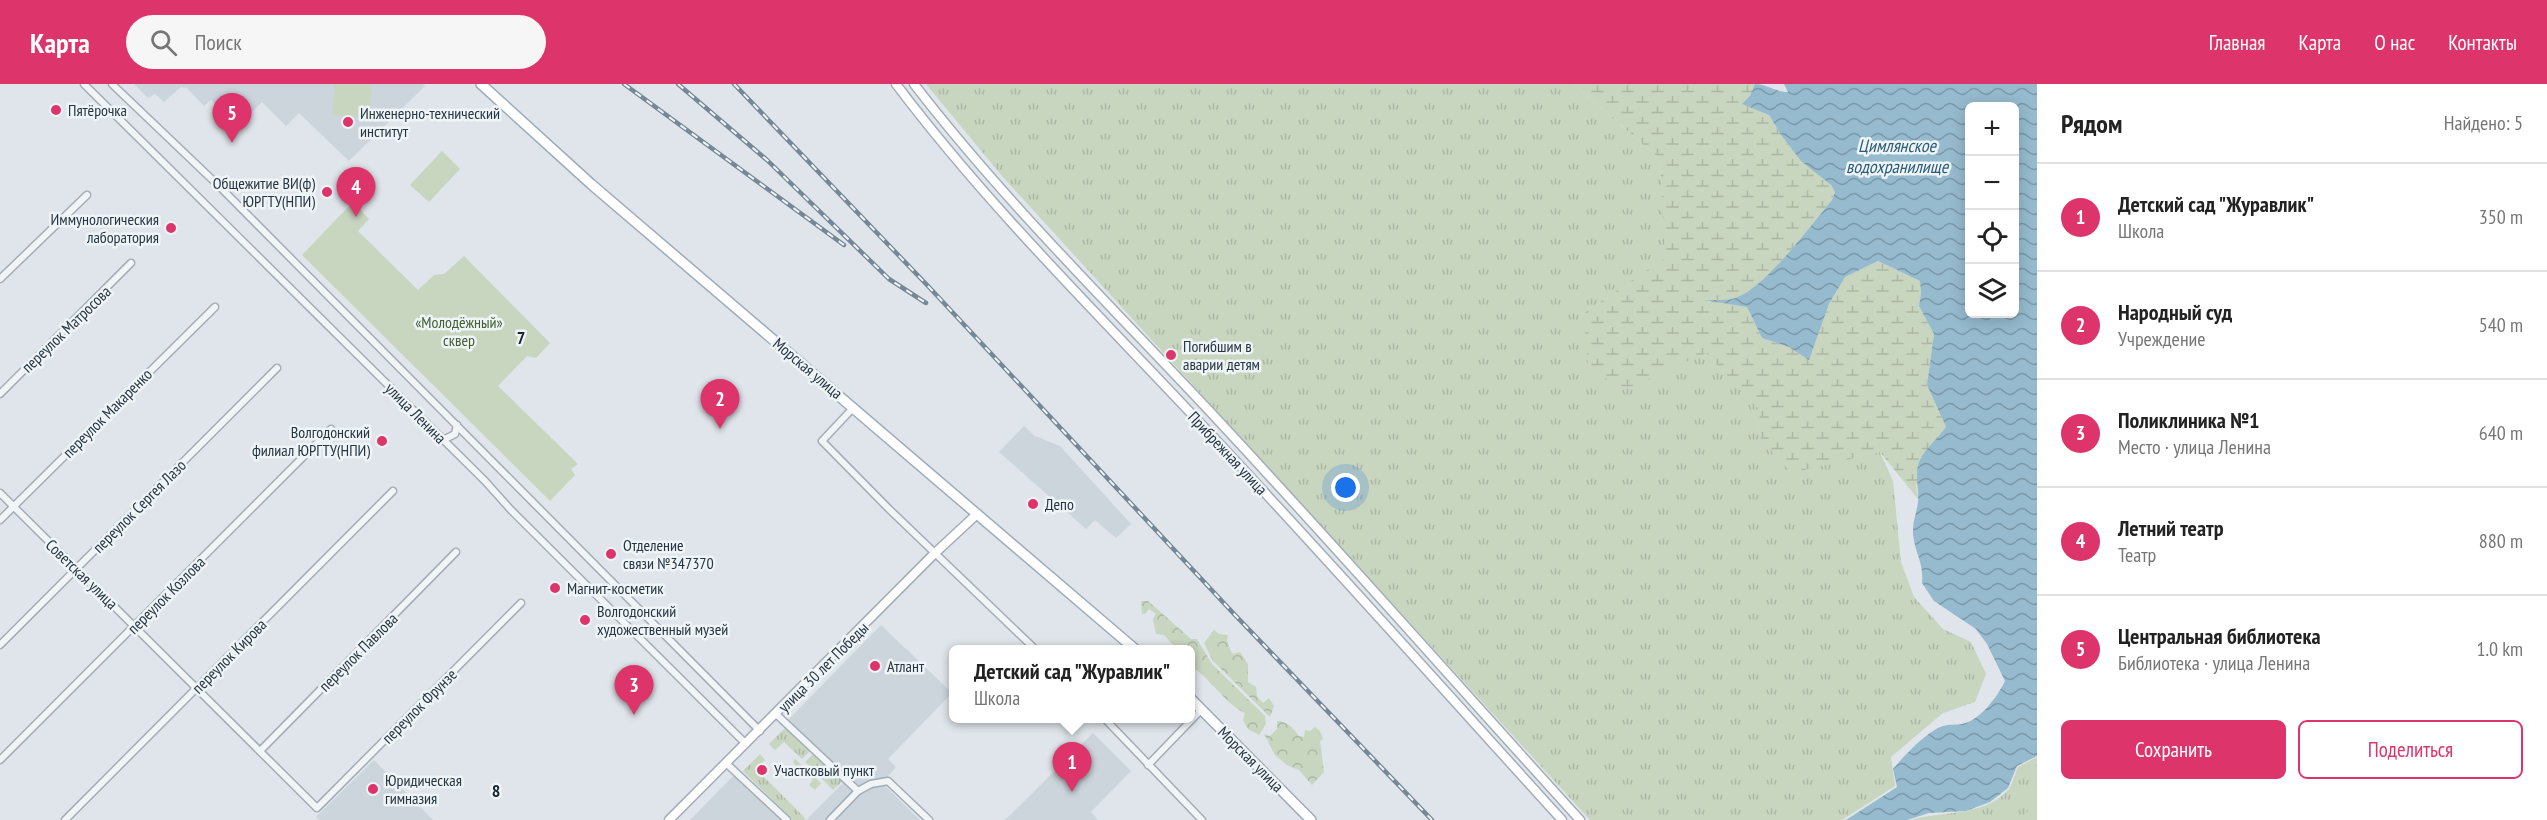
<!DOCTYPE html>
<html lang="ru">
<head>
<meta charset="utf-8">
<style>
	body { margin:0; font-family:"PT Sans Narrow",sans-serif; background:#f6f6f6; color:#222 }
	.controls { position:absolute; right:18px; top:18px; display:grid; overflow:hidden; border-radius:9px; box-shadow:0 3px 15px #0003 }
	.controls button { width:54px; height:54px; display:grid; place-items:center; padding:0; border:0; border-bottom:2px solid #e0e0e0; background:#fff; color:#222; font:30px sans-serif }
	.you { position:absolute; left:1346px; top:404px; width:21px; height:21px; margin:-15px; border:4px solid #fff; border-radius:50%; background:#1a73e8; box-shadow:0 0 0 9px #1a73e833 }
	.badge { display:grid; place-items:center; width:39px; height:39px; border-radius:50%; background:#dd356b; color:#fff; font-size:20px; font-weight:700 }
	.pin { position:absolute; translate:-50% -50px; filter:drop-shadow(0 2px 3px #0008) }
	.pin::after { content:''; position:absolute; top:32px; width:21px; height:18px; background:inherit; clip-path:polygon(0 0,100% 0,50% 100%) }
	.popup { position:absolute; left:949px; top:561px; width:246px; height:78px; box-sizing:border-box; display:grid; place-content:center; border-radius:9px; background:#fff; filter:drop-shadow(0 2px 4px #0005); font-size:20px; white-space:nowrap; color:#767676 }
	.popup b { font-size:22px; color:#222 }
	.popup::after { content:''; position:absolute; left:50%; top:100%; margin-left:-12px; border:12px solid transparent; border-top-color:#fff }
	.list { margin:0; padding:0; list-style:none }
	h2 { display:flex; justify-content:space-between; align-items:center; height:78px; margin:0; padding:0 24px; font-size:26px }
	h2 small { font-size:20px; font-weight:400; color:#767676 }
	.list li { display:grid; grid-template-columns:39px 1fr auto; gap:18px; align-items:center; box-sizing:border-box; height:108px; padding:0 24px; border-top:2px solid #e0e0e0 }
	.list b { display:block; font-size:22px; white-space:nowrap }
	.list p { margin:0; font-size:20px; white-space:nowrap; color:#767676 }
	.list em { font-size:20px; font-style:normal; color:#767676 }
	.actions { display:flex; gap:12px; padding:18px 24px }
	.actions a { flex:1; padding:14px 0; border:2px solid #dd356b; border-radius:9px; text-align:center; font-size:21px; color:#dd356b }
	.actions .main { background:#dd356b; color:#fff }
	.icon { flex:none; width:33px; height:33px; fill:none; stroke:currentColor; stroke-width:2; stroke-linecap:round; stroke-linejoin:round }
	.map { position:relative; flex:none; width:2037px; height:736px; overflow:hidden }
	header { display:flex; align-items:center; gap:36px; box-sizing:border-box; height:84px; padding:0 30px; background:#dd356b; color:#fff }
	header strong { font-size:28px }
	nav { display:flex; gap:33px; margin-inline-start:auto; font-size:21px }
	.search { width:420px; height:54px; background:#f6f6f6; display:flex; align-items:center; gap:15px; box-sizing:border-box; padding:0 21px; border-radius:33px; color:#767676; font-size:22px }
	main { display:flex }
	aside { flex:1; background:#fff }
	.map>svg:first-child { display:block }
	.built { fill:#ccd5dc }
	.grass { fill:url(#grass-tufts) }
	.forest { fill:url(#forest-crowns) }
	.wetland { fill:url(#wetland-marsh) }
	.park { fill:#c8d5bf }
	.water { fill:url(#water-waves); fill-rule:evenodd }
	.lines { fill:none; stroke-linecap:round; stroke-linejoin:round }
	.street-casing { stroke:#a4adb5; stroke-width:9 }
	.secondary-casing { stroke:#a4adb5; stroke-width:11 }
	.primary-casing { stroke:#9dacb7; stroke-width:12 }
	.street { stroke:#f2f5f8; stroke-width:6 }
	.secondary { stroke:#fff; stroke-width:8 }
	.primary { stroke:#fff; stroke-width:9 }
	.rail-casing { stroke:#768795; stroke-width:4.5 }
	.rail { stroke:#eff4f7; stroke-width:2; stroke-dasharray:7; stroke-linecap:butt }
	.poi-dot { fill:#dd356b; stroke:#eff4f7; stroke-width:2 }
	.labels { text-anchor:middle; stroke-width:5; stroke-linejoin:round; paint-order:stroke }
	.poi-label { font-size:16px; fill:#263543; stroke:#eff4f7; text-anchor:start }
	.park-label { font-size:16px; fill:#426031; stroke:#eff4f7 }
	.street-label { font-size:16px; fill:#263543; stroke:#eff4f7 }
	.water-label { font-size:18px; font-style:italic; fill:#2b5d7b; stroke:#eff4f7 }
	.neighbourhood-label { font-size:18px; font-weight:bold; fill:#182633; stroke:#eff4f7 }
</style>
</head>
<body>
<header>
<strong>Карта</strong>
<div class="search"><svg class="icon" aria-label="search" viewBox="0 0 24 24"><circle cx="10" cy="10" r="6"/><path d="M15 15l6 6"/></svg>Поиск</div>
<nav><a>Главная</a><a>Карта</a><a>О нас</a><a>Контакты</a></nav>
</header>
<main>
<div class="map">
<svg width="2037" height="736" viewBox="0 0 2037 736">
	<defs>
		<pattern id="grass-tufts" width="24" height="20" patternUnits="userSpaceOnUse" patternTransform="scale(1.5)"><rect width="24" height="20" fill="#c8d5bf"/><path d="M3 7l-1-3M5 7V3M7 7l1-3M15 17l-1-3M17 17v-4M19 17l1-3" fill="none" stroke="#acb7a5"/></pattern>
		<pattern id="forest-crowns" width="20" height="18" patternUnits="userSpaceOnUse" patternTransform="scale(1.5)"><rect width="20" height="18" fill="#c8d5bf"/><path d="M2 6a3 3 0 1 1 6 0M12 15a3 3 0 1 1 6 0" fill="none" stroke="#acb7a5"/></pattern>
		<pattern id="wetland-marsh" width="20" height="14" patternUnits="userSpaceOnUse" patternTransform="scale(1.5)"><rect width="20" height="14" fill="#c8d5bf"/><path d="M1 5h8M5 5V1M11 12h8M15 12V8" fill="none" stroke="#acb7a5"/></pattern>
		<pattern id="water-waves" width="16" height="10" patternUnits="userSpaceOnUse" patternTransform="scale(1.5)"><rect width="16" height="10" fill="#96bbce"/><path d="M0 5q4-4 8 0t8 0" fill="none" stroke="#7a99a9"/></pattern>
	</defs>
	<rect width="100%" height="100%" fill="#dfe5ea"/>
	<g class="built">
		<polygon points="134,0 423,0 425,2 349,77 299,29 286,42 262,18 246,34 224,12 216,20 211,16 204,22 187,4 181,3 164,18 155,10 148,14"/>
		<polygon points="1024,342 1035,352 1060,362 1131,440 1116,454 1095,436 1086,445 999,368"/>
		<polygon points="881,541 952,609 888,675 896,683 882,699 920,736 806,736 847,695 787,637"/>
		<polygon points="1093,649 1131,687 1091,728 1098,736 1005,736"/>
		<polygon points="374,676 433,736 320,736 316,733"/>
		<polygon points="738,687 788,736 690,736"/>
	</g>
	<g class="grass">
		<polygon points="926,0 1573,0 1660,75 1666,174 1584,229 1626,305 1706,268 1761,327 1759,352 1791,388 1880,368 1893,397 1901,478 1914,513 1943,545 1971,558 1986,590 1975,618 1943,629 1891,673 1895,702 1842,736 1590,736 1002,92"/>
		<polygon points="787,642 811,666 802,675 784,658 775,666 769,660"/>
		<polygon points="814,669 843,697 833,706 805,678"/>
		<polygon points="760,670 765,676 756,685 805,734 804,736 793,736 743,687"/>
		<path d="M 2037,673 L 2037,736 L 1910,736 C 1941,727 1985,733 2009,705 C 2013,699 2015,689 2018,683 Z"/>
		<polygon points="795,675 821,699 815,706 809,701 813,696 806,689 802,694 793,686 796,682 793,678"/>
	</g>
	<g class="forest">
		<path d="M 1141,517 L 1148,517 L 1191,555 L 1197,555 L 1212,580 L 1265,632 L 1266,640 L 1259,651 L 1248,645 L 1243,636 L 1245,629 C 1226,620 1213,598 1195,585 L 1195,574 L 1191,581 L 1190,566 L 1177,565 L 1164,551 L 1156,550 L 1153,535 L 1156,530 L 1149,525 L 1145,530 L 1142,530 Z"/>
		<polygon points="1214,546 1219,550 1228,551 1227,556 1232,570 1240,568 1248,580 1248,598 1256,603 1257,612 1263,619 1269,614 1274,622 1270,633 1213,577 1204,559"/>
		<path d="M 1277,637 C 1287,637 1293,644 1299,652 L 1304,653 L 1305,646 L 1310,647 L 1315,643 L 1320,647 L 1323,655 L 1320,657 L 1324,688 L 1312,701 L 1299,686 L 1287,681 L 1275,671 L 1264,650 L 1270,652 L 1277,645 Z"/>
	</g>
	<path class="wetland" d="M 1573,0 L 1755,0 L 1750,12 L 1743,20 L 1769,31 L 1781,51 L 1801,76 L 1831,101 L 1835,108 L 1832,116 C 1811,141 1765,203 1737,214 C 1729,217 1718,216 1709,216 L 1747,223 L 1762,254 L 1789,263 L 1809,275 L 1829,220 L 1845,193 L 1878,177 L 1920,197 L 1921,209 L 1919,222 L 1934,250 L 1927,301 L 1946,343 L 1938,356 L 1927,365 L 1916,402 L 1918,415 L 1880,368 L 1791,389 L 1759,352 L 1760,326 L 1706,269 L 1626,305 L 1588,285 L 1584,229 L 1665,174 L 1660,75 Z"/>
	<g class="park">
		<polygon points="335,0 372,0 369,34 332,31"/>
		<polygon points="442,67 460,85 429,118 410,101"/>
		<polygon points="353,118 369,135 358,147 418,206 434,191 444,190 464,172 550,259 536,274 527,272 498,302 578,380 571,385 575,391 550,417 302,171"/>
		<polygon points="2037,683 2037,736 2020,736 2028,727"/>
	</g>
	<path class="water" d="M 1755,0 C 1767,0 1775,8 1788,8 L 1784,0 L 2037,0 L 2037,672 L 2017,682 L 2008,704 L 1990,718 L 1966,727 L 1929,729 L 1907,736 L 1846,736 L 1897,703 L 1893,685 C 1904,672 1927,647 1943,642 C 1949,640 1956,641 1962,640 C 1981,636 1997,613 2005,597 L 1987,560 L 1976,545 L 1934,517 L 1922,499 C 1924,478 1915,470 1913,450 C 1912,439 1917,428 1918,418 C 1919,404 1914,389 1920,376 C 1925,364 1938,355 1946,343 L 1927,301 L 1934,250 L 1919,222 L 1921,209 L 1920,197 L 1878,177 L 1845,193 L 1829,220 L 1809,276 L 1789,263 L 1762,254 L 1747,223 L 1705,216 C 1715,216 1729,217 1738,213 C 1767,201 1811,141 1832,116 L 1835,108 L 1831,101 L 1801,77 L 1781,51 L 1769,31 L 1742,20 L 1750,12 ZM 1970,22 L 2014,22 L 2014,230 L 1970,230 Z"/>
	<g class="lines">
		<g class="street-casing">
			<g id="street">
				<polyline points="84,0 485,397 511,426 746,660"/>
				<polyline points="112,0 220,103 760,647"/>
				<polyline points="0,195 87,111"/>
				<polyline points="0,310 131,179"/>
				<polyline points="854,323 822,357 889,425 1036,566"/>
				<polyline points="443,356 455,350 457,341"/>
				<polyline points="0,409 317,724 521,519"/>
				<polyline points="0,436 215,223"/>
				<polyline points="0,561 277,284"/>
				<polyline points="776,630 858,707 871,700 888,697 929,736"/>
				<polyline points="1104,634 1202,736"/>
				<polyline points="260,667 456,468"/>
				<polyline points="0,676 331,345"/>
				<polyline points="727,680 787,736"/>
				<polyline points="1148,681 1202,625"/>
				<polyline points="65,736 393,407"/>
				<polyline points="830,736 858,707"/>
			</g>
		</g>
		<g class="secondary-casing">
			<g id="secondary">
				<path d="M 896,0 C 988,122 1098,230 1202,341 C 1324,471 1442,604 1562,736"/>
				<path d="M 914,0 C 1004,117 1114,225 1215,333 C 1339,466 1458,602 1580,736"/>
				<polyline points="669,736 935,469 977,430"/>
			</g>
		</g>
		<g class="primary-casing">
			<g id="primary">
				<polyline points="481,0 591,100 1136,566"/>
				<polyline points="1190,614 1311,736"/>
			</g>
		</g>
		<use href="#street" class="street"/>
		<use href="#secondary" class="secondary"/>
		<use href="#primary" class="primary"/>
		<g class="rail-casing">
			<g id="rail">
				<polyline points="624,0 844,161"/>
				<polyline points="678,0 767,76 889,195 926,219"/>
				<polyline points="734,0 928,202 1235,531 1432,736"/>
			</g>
		</g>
		<use href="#rail" class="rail"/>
	</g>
	<g class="poi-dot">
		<circle cx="56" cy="26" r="6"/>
		<circle cx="348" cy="38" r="6"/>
		<circle cx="327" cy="108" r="6"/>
		<circle cx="171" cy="144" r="6"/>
		<circle cx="1171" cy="271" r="6"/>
		<circle cx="382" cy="357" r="6"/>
		<circle cx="1033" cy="420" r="6"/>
		<circle cx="611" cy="470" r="6"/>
		<circle cx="555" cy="504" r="6"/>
		<circle cx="585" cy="536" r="6"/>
		<circle cx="875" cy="582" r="6"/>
		<circle cx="762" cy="686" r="6"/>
		<circle cx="373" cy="705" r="6"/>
	</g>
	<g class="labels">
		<g class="poi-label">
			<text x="68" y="32">Пятёрочка</text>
			<text x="360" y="35">Инженерно-технический<tspan x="360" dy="18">институт</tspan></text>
			<text x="315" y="105" text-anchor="end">Общежитие ВИ(ф)<tspan x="315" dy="18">ЮРГТУ(НПИ)</tspan></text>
			<text x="159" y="141" text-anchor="end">Иммунологическия<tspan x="159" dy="18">лаборатория</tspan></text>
			<text x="1183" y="268">Погибшим в<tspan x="1183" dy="18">аварии детям</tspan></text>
			<text x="370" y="354" text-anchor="end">Волгодонский<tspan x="370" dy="18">филиал ЮРГТУ(НПИ)</tspan></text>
			<text x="1045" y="426">Депо</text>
			<text x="623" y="467">Отделение<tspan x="623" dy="18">связи №347370</tspan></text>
			<text x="567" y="510">Магнит-косметик</text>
			<text x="597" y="533">Волгодонский<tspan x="597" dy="18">художественный музей</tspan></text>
			<text x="887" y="588">Атлант</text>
			<text x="774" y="692">Участковый пункт</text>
			<text x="385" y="702">Юридическая<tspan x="385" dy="18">гимназия</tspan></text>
		</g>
		<g class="park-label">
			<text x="459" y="244">«Молодёжный»<tspan x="459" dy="18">сквер</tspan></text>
		</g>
		<g class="street-label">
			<text transform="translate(66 245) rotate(-44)" y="6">переулок Матросова</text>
			<text transform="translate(808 284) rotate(40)" y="6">Морская улица</text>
			<text transform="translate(107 329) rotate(-45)" y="6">переулок Макаренко</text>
			<text transform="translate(416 329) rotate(45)" y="6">улица Ленина</text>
			<text transform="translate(1228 369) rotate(47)" y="6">Прибрежная улица</text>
			<text transform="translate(139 422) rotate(-45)" y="6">переулок Сергея Лазо</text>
			<text transform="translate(82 490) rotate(44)" y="6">Советская улица</text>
			<text transform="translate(166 511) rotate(-45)" y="6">переулок Козлова</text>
			<text transform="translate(358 568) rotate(-45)" y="6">переулок Павлова</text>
			<text transform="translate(229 572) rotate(-45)" y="6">переулок Кирова</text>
			<text transform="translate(823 583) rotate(-45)" y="6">улица 30 лет Победы</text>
			<text transform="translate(419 622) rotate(-45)" y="6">переулок Фрунзе</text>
			<text transform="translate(1251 675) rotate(45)" y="6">Морская улица</text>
		</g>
		<g class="water-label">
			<text x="1897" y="68">Цимлянское<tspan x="1897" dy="21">водохранилище</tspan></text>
		</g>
		<g class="neighbourhood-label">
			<text x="521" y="260">7</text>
			<text x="496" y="713">8</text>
		</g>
	</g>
</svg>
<div class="controls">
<button>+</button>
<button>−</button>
<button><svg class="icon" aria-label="locate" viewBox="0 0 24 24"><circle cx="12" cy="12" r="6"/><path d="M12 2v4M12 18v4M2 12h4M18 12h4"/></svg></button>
<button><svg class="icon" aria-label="layers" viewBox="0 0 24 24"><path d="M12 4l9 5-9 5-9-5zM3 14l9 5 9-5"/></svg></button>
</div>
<div class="you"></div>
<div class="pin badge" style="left:1072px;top:708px">1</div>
<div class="popup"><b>Детский сад &quot;Журавлик&quot;</b>Школа</div>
<div class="pin badge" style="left:720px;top:345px">2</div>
<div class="pin badge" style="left:634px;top:631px">3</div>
<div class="pin badge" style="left:356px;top:133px">4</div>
<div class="pin badge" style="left:232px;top:59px">5</div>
</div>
<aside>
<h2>Рядом<small>Найдено: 5</small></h2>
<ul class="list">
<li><span class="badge">1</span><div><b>Детский сад &quot;Журавлик&quot;</b><p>Школа</p></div><em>350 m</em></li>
<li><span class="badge">2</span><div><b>Народный суд</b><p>Учреждение</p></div><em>540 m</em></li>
<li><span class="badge">3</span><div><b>Поликлиника №1</b><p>Место · улица Ленина</p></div><em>640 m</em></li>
<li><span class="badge">4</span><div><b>Летний театр</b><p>Театр</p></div><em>880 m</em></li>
<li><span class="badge">5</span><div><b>Центральная библиотека</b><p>Библиотека · улица Ленина</p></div><em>1.0 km</em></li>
</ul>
<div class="actions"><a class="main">Сохранить</a><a>Поделиться</a></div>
</aside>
</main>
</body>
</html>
